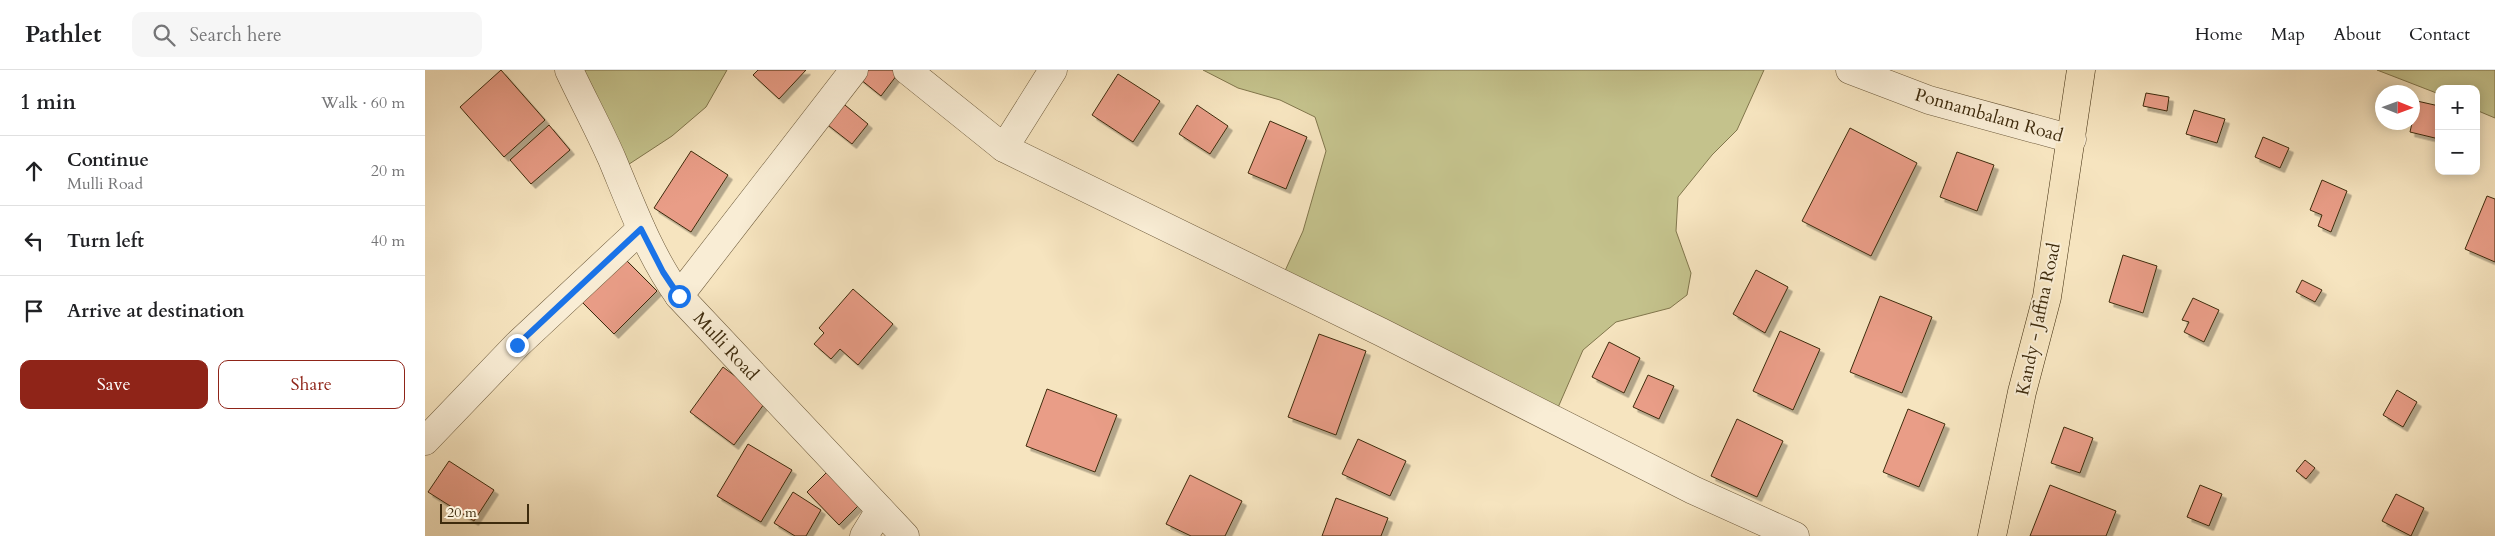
<!DOCTYPE html>
<html lang="en">
<head>
<meta charset="utf-8">
<style>
	body { margin:0; font-family:Cardo,serif; background:#f6f6f6; color:#202124 }
	.controls { position:absolute; right:15px; top:15px; display:grid; overflow:hidden; border-radius:10px; box-shadow:0 2px 12px #0003 }
	.controls button { width:45px; height:45px; display:grid; place-items:center; padding:0; border:0; border-bottom:1px solid #e0e0e0; background:#fff; color:#202124; font:25px sans-serif }
	.compass { position:absolute; left:1950px; top:15px; width:45px; height:45px; border-radius:50%; background:#fff; box-shadow:0 2px 12px #0003; rotate:91deg }
	.scale { position:absolute; left:15px; bottom:12px; width:89px; box-sizing:border-box; padding-left:5px; border:2px solid #3e2b0d; border-top:0; font-size:14px; line-height:18px; white-space:nowrap; color:#3e2b0d; -webkit-text-stroke:4px #f9edd5; paint-order:stroke }
	.stop { position:absolute; width:15px; height:15px; margin:-11px; border:4px solid #1a73e8; border-radius:50%; background:#fff }
	.stop.end { background:#1a73e8; border-color:#fff; box-shadow:0 1px 5px #0008 }
	.list { margin:0; padding:0; list-style:none }
	h2 { display:flex; justify-content:space-between; align-items:center; height:65px; margin:0; padding:0 20px; font-size:21px }
	h2 small { font-size:16px; font-weight:400; color:#757577 }
	.list li { display:grid; grid-template-columns:32px 1fr auto; gap:15px; align-items:center; box-sizing:border-box; height:70px; padding:0 20px; border-top:1px solid #e0e0e0 }
	.list b { display:block; font-size:19px; white-space:nowrap }
	.list p { margin:0; font-size:16px; white-space:nowrap; color:#757577 }
	.list em { font-size:16px; font-style:normal; color:#757577 }
	.actions { display:flex; gap:10px; padding:15px 20px }
	.actions a { flex:1; padding:11px 0; border:1px solid #8f2418; border-radius:10px; text-align:center; font-size:18px; color:#8f2418 }
	.actions .main { background:#8f2418; color:#fff }
	.icon { flex:none; width:28px; height:28px; fill:none; stroke:currentColor; stroke-width:2; stroke-linecap:round; stroke-linejoin:round }
	.map { position:relative; flex:none; width:2070px; height:466px; overflow:hidden }
	header { display:flex; align-items:center; gap:30px; box-sizing:border-box; height:70px; padding:0 25px; background:#fff; border-bottom:1px solid #e0e0e0 }
	header strong { font-size:24px }
	nav { display:flex; gap:28px; margin-inline-start:auto; font-size:18px }
	.search { width:350px; height:45px; background:#f6f6f6; display:flex; align-items:center; gap:12px; box-sizing:border-box; padding:0 18px; border-radius:10px; color:#757577; font-size:19px }
	main { display:flex }
	aside { flex:1; background:#fff }
	.map>svg:first-child { display:block }
	.green { fill:#c4c28c; stroke:#81764c }
	.building { fill:#e99d87; stroke:#3e2b0d; filter:url(#shadow) }
	.lines { fill:none; stroke-linecap:round; stroke-linejoin:round }
	.minor-casing { stroke:#6c593a; stroke-width:29 }
	.highway-casing { stroke:#3e2b0d; stroke-width:29 }
	.minor { stroke:#f9edd5; stroke-width:28 }
	.highway { stroke:#f6e4bf; stroke-width:28 }
	.route { stroke:#1a73e8; stroke-width:6 }
	.labels { text-anchor:middle; stroke-width:4; stroke-linejoin:round; paint-order:stroke }
	.street-label { font-size:18px; fill:#3e2b0d; stroke:#f9edd5 }
</style>
</head>
<body>
<header>
<strong>Pathlet</strong>
<div class="search"><svg class="icon" aria-label="search" viewBox="0 0 24 24"><circle cx="10" cy="10" r="6"/><path d="M15 15l6 6"/></svg>Search here</div>
<nav><a>Home</a><a>Map</a><a>About</a><a>Contact</a></nav>
</header>
<main>
<aside>
<h2>1 min<small>Walk · 60 m</small></h2>
<ul class="list">
<li><svg class="icon" aria-label="ahead" viewBox="0 0 24 24"><path d="M12 20V5M6 11l6-6 6 6"/></svg><div><b>Continue</b><p>Mulli Road</p></div><em>20 m</em></li>
<li><svg class="icon" aria-label="left" viewBox="0 0 24 24"><path d="M17 20v-9H6M10 6l-5 5 5 5"/></svg><div><b>Turn left</b></div><em>40 m</em></li>
<li><svg class="icon" aria-label="arrive" viewBox="0 0 24 24"><path d="M6 21V4h12l-3 4 3 4H6"/></svg><div><b>Arrive at destination</b></div></li>
</ul>
<div class="actions"><a class="main">Save</a><a>Share</a></div>
</aside>
<div class="map">
<svg width="2070" height="466" viewBox="0 0 2070 466">
	<defs>
		<filter id="shadow"><feDropShadow dx="4.5" dy="4.5" stdDeviation="0" flood-color="#0004"/></filter>
	</defs>
	<rect width="100%" height="100%" fill="#f6e4bf"/>
	<filter id="stains"><feTurbulence type="fractalNoise" baseFrequency=".004" numOctaves="4"/><feColorMatrix values="0 0 0 0 .2 0 0 0 0 .09 0 0 0 0 .02 0 0 0 .5 -.17"/></filter>
	<radialGradient id="worn" r=".72"><stop offset=".6" stop-color="#630" stop-opacity="0"/><stop offset="1" stop-color="#630" stop-opacity=".3"/></radialGradient>
	<g class="green">
		<polygon points="144,0 302,0 281,37 247,66 192,102"/>
		<polygon points="778,0 1339,0 1312,60 1287,85 1253,127 1251,161 1266,203 1262,225 1245,238 1191,252 1158,280 1128,349 855,212 878,161 901,81 890,47 855,30 813,18"/>
		<polygon points="1952,0 2070,0 2070,48 2051,40 2051,19 2014,19 2014,24"/>
	</g>
	<g class="building">
		<polygon points="76,0 120,50 79,87 35,37"/>
		<polygon points="333,0 381,0 354,29 328,5"/>
		<polygon points="434,0 474,0 475,1 456,26 430,5"/>
		<polygon points="693,4 735,31 708,72 667,45"/>
		<polygon points="1721,23 1744,27 1742,41 1718,36"/>
		<polygon points="415,31 443,54 427,74 399,52"/>
		<polygon points="1992,31 2014,36 2014,69 1985,62"/>
		<polygon points="772,35 803,56 785,84 754,64"/>
		<polygon points="1769,40 1800,49 1792,73 1761,64"/>
		<polygon points="845,51 882,67 861,119 823,103"/>
		<polygon points="124,55 145,80 106,114 85,90"/>
		<polygon points="1425,58 1492,93 1446,186 1377,151"/>
		<polygon points="1838,67 1864,78 1855,98 1830,87"/>
		<polygon points="266,81 303,105 266,162 229,138"/>
		<polygon points="1532,82 1569,95 1552,141 1515,127"/>
		<polygon points="1897,110 1922,121 1906,162 1893,156 1897,145 1885,140"/>
		<polygon points="2062,126 2070,129 2070,192 2040,179"/>
		<polygon points="1698,185 1732,196 1718,243 1684,232"/>
		<polygon points="197,186 232,221 189,264 154,229"/>
		<polygon points="1331,200 1363,217 1340,263 1308,244"/>
		<polygon points="1877,210 1897,220 1890,232 1871,222"/>
		<polygon points="428,219 468,254 433,295 415,279 406,289 389,274 399,263 394,258"/>
		<polygon points="1455,226 1507,247 1477,323 1425,302"/>
		<polygon points="1768,228 1794,240 1779,272 1759,262 1764,252 1757,250"/>
		<polygon points="1355,261 1395,279 1368,340 1328,321"/>
		<polygon points="894,264 941,281 911,365 863,347"/>
		<polygon points="1184,272 1215,288 1199,323 1167,307"/>
		<polygon points="298,297 342,330 309,375 265,342"/>
		<polygon points="1223,305 1249,316 1234,349 1208,337"/>
		<polygon points="622,319 692,345 670,402 601,376"/>
		<polygon points="1972,320 1992,332 1978,357 1958,345"/>
		<polygon points="1483,339 1520,354 1494,417 1458,402"/>
		<polygon points="1312,349 1358,371 1332,427 1286,406"/>
		<polygon points="1639,357 1668,368 1655,403 1626,393"/>
		<polygon points="933,369 981,391 965,426 917,404"/>
		<polygon points="323,374 367,400 336,452 292,426"/>
		<polygon points="1880,390 1890,398 1881,409 1871,401"/>
		<polygon points="24,391 69,420 49,451 3,422"/>
		<polygon points="408,396 440,429 414,455 382,422"/>
		<polygon points="765,405 817,431 800,466 766,466 741,454"/>
		<polygon points="1625,415 1691,441 1681,466 1605,466"/>
		<polygon points="1775,415 1797,424 1784,456 1762,447"/>
		<polygon points="368,422 396,440 381,466 370,466 349,453"/>
		<polygon points="1971,424 1999,438 1986,466 1957,451"/>
		<polygon points="911,428 963,448 956,466 897,466"/>
	</g>
	<g class="lines">
		<g class="minor-casing">
			<g id="minor">
				<path d="M 144,0 C 158,30 174,59 187,89 C 207,137 224,184 254,226 L 480,466"/>
				<polyline points="482,0 579,78 628,0"/>
				<polyline points="1425,0 1504,30 1647,69"/>
				<polyline points="579,78 956,262 1268,420 1370,466"/>
				<polyline points="254,226 429,0"/>
				<polyline points="0,371 92,275 216,159"/>
				<polyline points="439,466 455,440"/>
			</g>
		</g>
		<g class="highway-casing">
			<polyline id="highway" points="1567,466 1597,322 1622,227 1656,0"/>
		</g>
		<use href="#minor" class="minor"/>
		<use href="#highway" class="highway"/>
	</g>
	<g class="lines">
		<polyline class="route" points="92,275 216,159 238,202 254,226"/>
	</g>
	<g class="labels">
		<g class="street-label">
			<text transform="translate(1564 45) rotate(16)" y="6">Ponnambalam Road</text>
			<text transform="translate(1613 249) rotate(-78)" y="6">Kandy - Jaffna Road</text>
			<text transform="translate(301 276) rotate(47)" y="6">Mulli Road</text>
		</g>
	</g>
	<rect width="100%" height="100%" filter="url(#stains)"/>
	<rect width="100%" height="100%" fill="url(#worn)"/>
</svg>
<div class="controls">
<button>+</button>
<button>−</button>
</div>
<svg class="compass" viewBox="-18 -18 36 36"><path d="M0-13l5 13h-10z" fill="#e53935"/><path d="M0 13l5-13h-10z" fill="#757577"/></svg>
<div class="scale">20 m</div>
<div class="stop" style="left:254px;top:226px"></div>
<div class="stop end" style="left:92px;top:275px"></div>
</div>
</main>
</body>
</html>
